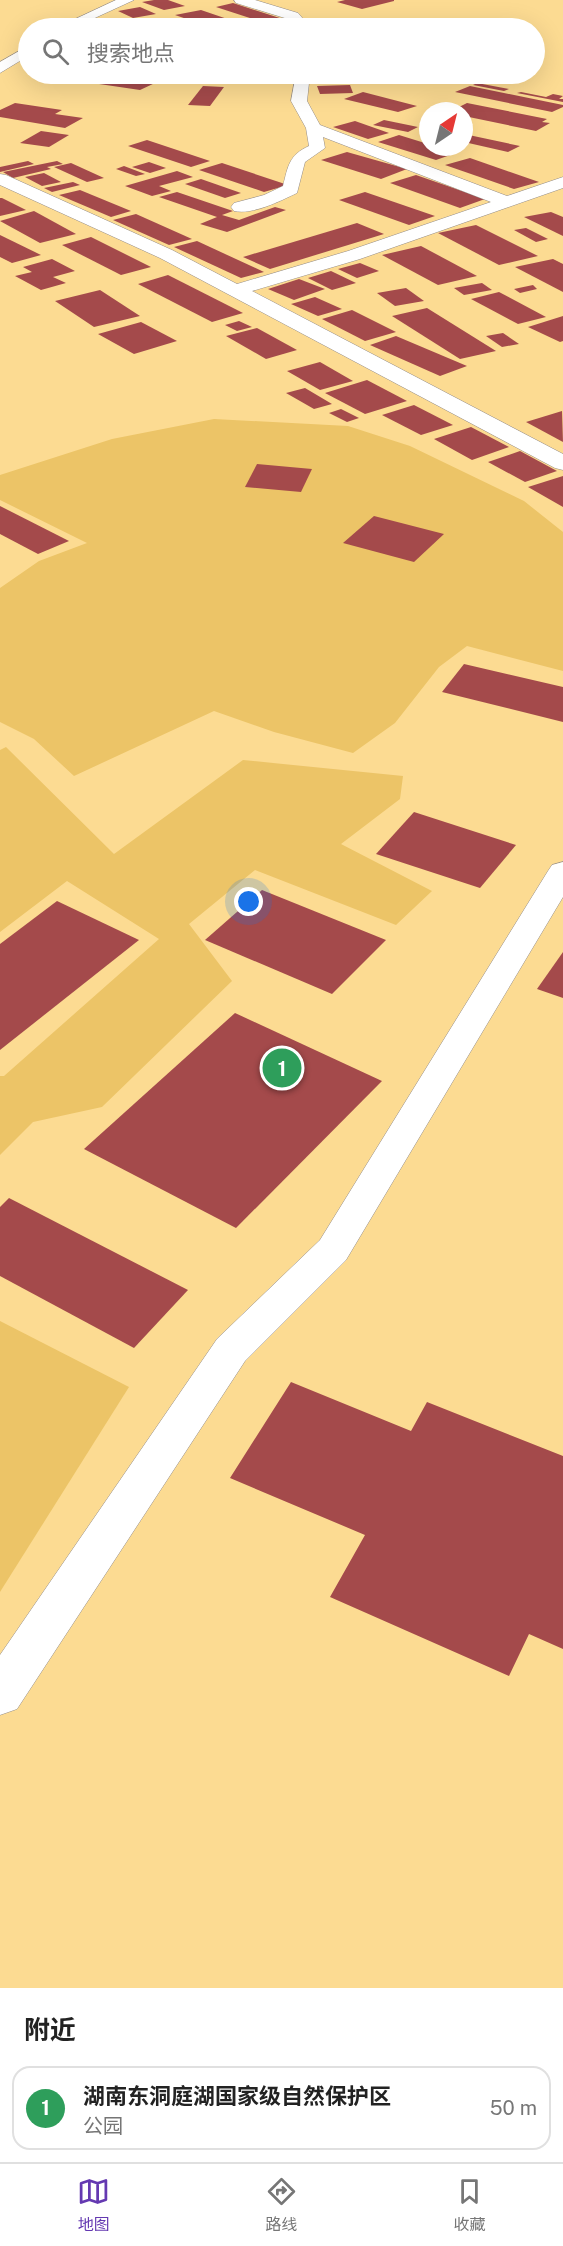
<!DOCTYPE html>
<html lang="zh">
<head>
<meta charset="utf-8">
<style>
	body { margin:0; font-family:"Public Sans","Noto Sans SC",sans-serif; background:#f2f2f2; color:#222 }
	.compass { position:absolute; left:419px; top:102px; width:54px; height:54px; border-radius:50%; background:#fff; box-shadow:0 6px 24px #0002; rotate:35deg }
	.you { position:absolute; left:249px; top:902px; width:21px; height:21px; margin:-15px; border:4px solid #fff; border-radius:50%; background:#1a73e8; box-shadow:0 0 0 9px #1a73e833 }
	.badge { display:grid; place-items:center; width:39px; height:39px; border-radius:50%; background:#6439b1; color:#fff; font-size:20px; font-weight:700 }
	.pin { position:absolute; translate:-50% -50%; border:3px solid #fff; box-shadow:0 2px 6px #0006 }
	.list { margin:0; padding:0; list-style:none }
	h2 { display:flex; justify-content:space-between; align-items:center; height:78px; margin:0; padding:0 24px; font-size:26px }
	h2 small { font-size:20px; font-weight:400; color:#767676 }
	.list li { display:grid; grid-template-columns:39px 1fr auto; gap:18px; align-items:center; box-sizing:border-box; height:84px; margin:0 12px 12px; padding:0 12px; border:2px solid #e0e0e0; border-radius:18px }
	.list b { display:block; font-size:22px; white-space:nowrap }
	.list p { margin:0; font-size:20px; white-space:nowrap; color:#767676 }
	.list em { font-size:20px; font-style:normal; color:#767676 }
	.icon { flex:none; width:33px; height:33px; fill:none; stroke:currentColor; stroke-width:2; stroke-linecap:round; stroke-linejoin:round }
	.map { position:relative; flex:none; width:563px; height:1988px; overflow:hidden }
	.search { position:absolute; background:#fff; box-shadow:0 6px 24px #0002; left:18px; right:18px; top:18px; height:66px; display:flex; align-items:center; gap:15px; box-sizing:border-box; padding:0 21px; border-radius:33px; color:#767676; font-size:22px }
	.sheet { height:174px; background:#fff }
	nav { display:flex; justify-content:space-around; align-items:center; box-sizing:border-box; height:84px; border-top:2px solid #e0e0e0; background:#fff; font-size:16px; color:#767676 }
	nav a { display:grid; justify-items:center; gap:3px }
	nav .on { color:#6439b1 }
	.map>svg:first-child { display:block }
	.green { fill:#fcdb92; fill-rule:evenodd }
	.forest { fill:#ecc467 }
	.building { fill:#a44a4b }
	.lines { fill:none; stroke-linecap:round; stroke-linejoin:round }
	.street-casing { stroke:#948d8a; stroke-width:1 }
	.street { fill:#fff; fill-rule:evenodd }
</style>
</head>
<body>
<div class="map">
<svg width="563" height="1988" viewBox="0 0 563 1988">
	<rect width="100%" height="100%" fill="#fef8f6"/>
	<path class="green" d="M 0,0 L 563,0 L 563,1988 L 0,1988 ZM 28,28 L 534,28 L 534,74 L 28,74 ZM 428,111 L 464,111 L 464,147 L 428,147 Z"/>
	<g class="forest">
		<polygon points="214,419 348,426 410,446 524,501 563,532 563,671 467,646 439,667 395,723 353,753 274,732 214,711 74,776 34,739 0,722 0,588 39,561 87,543 0,500 0,475 112,439"/>
		<polygon points="6,747 114,854 243,760 403,776 400,799 341,844 432,891 396,925 255,870 189,924 232,981 102,1107 33,1122 0,1155 0,1076 4,1076 159,939 67,881 0,932 0,750"/>
		<polygon points="0,1321 129,1387 0,1592"/>
	</g>
	<g class="building">
		<polygon points="154,0 168,0 185,6 164,10 142,2"/>
		<polygon points="345,0 394,0 394,1 362,9 337,2"/>
		<polygon points="233,3 289,21 271,25 216,7"/>
		<polygon points="140,7 156,14 133,18 118,11"/>
		<polygon points="201,10 242,24 250,23 264,28 213,28 175,15"/>
		<polygon points="165,18 194,28 166,28 147,21"/>
		<polygon points="135,23 151,28 112,28 112,27"/>
		<polygon points="76,74 120,74 149,78 143,81 155,83 140,90 65,79"/>
		<polygon points="212,74 234,74 215,83 198,80"/>
		<polygon points="325,74 350,76 344,83 318,82"/>
		<polygon points="477,83 509,89 504,91 473,85"/>
		<polygon points="350,85 353,93 320,94 317,86"/>
		<polygon points="203,86 224,87 210,106 188,105"/>
		<polygon points="470,86 563,105 563,107 552,112 455,92"/>
		<polygon points="363,92 417,106 398,112 344,99"/>
		<polygon points="521,92 546,97 553,94 563,96 559,99 563,99 563,102 517,93"/>
		<polygon points="15,103 62,110 55,114 83,118 65,128 0,117 0,110"/>
		<polygon points="467,103 547,119 542,122 550,123 536,131 464,116 464,111 434,110 441,106 455,109"/>
		<polygon points="384,120 418,127 408,132 373,125"/>
		<polygon points="355,121 389,133 368,139 333,127"/>
		<polygon points="41,131 69,135 49,147 20,143"/>
		<polygon points="464,134 520,146 508,152 464,142"/>
		<polygon points="399,135 428,144 428,147 436,147 456,153 436,160 378,142"/>
		<polygon points="147,140 210,161 191,167 128,146"/>
		<polygon points="347,152 407,169 381,179 321,160"/>
		<polygon points="470,158 539,182 514,189 445,165"/>
		<polygon points="28,161 34,164 0,172 0,167"/>
		<polygon points="57,161 63,164 47,167 51,169 13,178 3,172"/>
		<polygon points="149,162 166,168 150,173 132,167"/>
		<polygon points="71,163 104,178 87,182 54,167"/>
		<polygon points="222,163 288,185 264,192 199,170"/>
		<polygon points="124,166 145,174 136,176 116,169"/>
		<polygon points="177,171 193,177 159,186 171,191 152,196 125,186"/>
		<polygon points="44,173 61,182 42,186 25,177"/>
		<polygon points="416,175 485,199 460,208 390,183"/>
		<polygon points="201,179 241,193 225,198 185,184"/>
		<polygon points="73,182 80,185 52,192 44,188"/>
		<polygon points="80,190 131,211 111,217 59,195"/>
		<polygon points="177,192 233,211 222,215 239,220 275,207 286,210 227,232 200,224 217,217 159,197"/>
		<polygon points="365,192 435,216 409,225 339,200"/>
		<polygon points="0,198 2,198 26,210 0,216"/>
		<polygon points="34,211 76,234 40,243 0,221"/>
		<polygon points="551,212 563,217 563,236 524,217"/>
		<polygon points="136,214 192,239 169,245 113,220"/>
		<polygon points="357,223 384,234 270,269 243,257"/>
		<polygon points="476,225 538,256 499,265 438,233"/>
		<polygon points="526,228 548,239 536,242 514,230"/>
		<polygon points="0,235 41,255 12,263 0,257"/>
		<polygon points="91,237 151,267 121,275 62,245"/>
		<polygon points="197,241 264,272 241,278 174,247"/>
		<polygon points="421,246 477,276 438,285 382,255"/>
		<polygon points="52,259 75,271 53,277 66,283 41,290 15,276 32,272 23,267"/>
		<polygon points="553,259 563,264 563,292 515,267"/>
		<polygon points="360,263 379,271 357,278 338,269"/>
		<polygon points="331,271 356,283 332,290 308,278"/>
		<polygon points="168,275 243,313 212,322 138,284"/>
		<polygon points="299,279 325,289 294,300 268,289"/>
		<polygon points="482,283 492,290 464,295 454,288"/>
		<polygon points="533,285 537,289 520,293 514,289"/>
		<polygon points="406,288 424,301 395,306 377,293"/>
		<polygon points="100,290 140,316 94,327 55,301"/>
		<polygon points="499,292 546,317 518,324 471,299"/>
		<polygon points="315,297 342,309 318,316 291,304"/>
		<polygon points="427,308 496,351 460,359 392,316"/>
		<polygon points="352,310 396,332 365,341 322,319"/>
		<polygon points="563,316 563,341 560,342 528,327"/>
		<polygon points="239,321 252,327 237,331 225,325"/>
		<polygon points="141,322 177,341 134,354 98,334"/>
		<polygon points="257,328 297,350 266,359 226,336"/>
		<polygon points="503,333 519,344 502,347 486,336"/>
		<polygon points="396,336 467,366 440,376 370,345"/>
		<polygon points="320,362 353,381 320,390 287,371"/>
		<polygon points="367,380 407,401 365,414 325,393"/>
		<polygon points="305,388 332,404 314,409 286,393"/>
		<polygon points="414,405 453,425 421,435 382,415"/>
		<polygon points="341,409 359,418 347,422 329,413"/>
		<polygon points="562,411 563,442 526,422"/>
		<polygon points="471,427 509,447 472,460 434,439"/>
		<polygon points="520,451 557,471 525,482 488,462"/>
		<polygon points="257,464 312,469 301,492 245,487"/>
		<polygon points="563,476 563,507 528,487"/>
		<polygon points="0,506 69,541 38,554 0,534"/>
		<polygon points="374,516 444,534 414,562 343,543"/>
		<polygon points="464,664 563,687 563,722 442,692"/>
		<polygon points="414,812 516,845 480,888 376,854"/>
		<polygon points="262,890 386,940 332,994 205,940"/>
		<polygon points="57,901 139,940 0,1050 0,944"/>
		<polygon points="563,952 563,998 537,989"/>
		<polygon points="235,1013 382,1081 236,1228 84,1149"/>
		<polygon points="9,1198 188,1290 134,1348 0,1276 0,1207"/>
		<polygon points="291,1382 411,1431 427,1402 563,1456 563,1649 529,1634 509,1676 330,1597 365,1535 230,1478"/>
	</g>
	<g class="lines">
		<g class="street-casing">
			<g id="street">
				<polygon points="116,0 134,0 73,28 56,28"/>
				<polygon points="234,0 255,0 298,13 311,28 297,28 288,19 236,3"/>
				<polygon points="28,46 28,56 0,73 0,62"/>
				<path d="M 296,74 L 310,74 L 307,101 L 320,125 L 507,196 L 563,177 L 563,188 L 360,259 L 252,291 L 563,454 L 563,470 L 555,468 L 160,258 L 0,185 L 0,174 L 6,175 L 172,250 L 237,284 L 348,251 L 491,202 L 323,137 L 325,148 L 305,162 L 297,193 C 280,201 253,215 234,211 L 231,207 L 234,203 L 264,195 L 283,186 C 288,166 289,155 309,146 L 306,128 L 291,101 Z"/>
				<polygon points="563,862 563,897 346,1260 245,1361 17,1709 0,1715 0,1655 217,1339 320,1240 548,871 552,865"/>
			</g>
		</g>
		<use href="#street" class="street"/>
	</g>
</svg>
<svg class="compass" viewBox="-18 -18 36 36"><path d="M0-13l5 13h-10z" fill="#e53935"/><path d="M0 13l5-13h-10z" fill="#767676"/></svg>
<div class="you"></div>
<div class="pin badge" style="left:282px;top:1068px;background:#2e9e5b">1</div>
<div class="search"><svg class="icon" aria-label="search" viewBox="0 0 24 24"><circle cx="10" cy="10" r="6"/><path d="M15 15l6 6"/></svg>搜索地点</div>
</div>
<section class="sheet">
<h2>附近<small></small></h2>
<ul class="list">
<li><span class="badge" style="background:#2e9e5b">1</span><div><b>湖南东洞庭湖国家级自然保护区</b><p>公园</p></div><em>50 m</em></li>
</ul>
</section>
<nav>
<a class="on"><svg class="icon" aria-label="map" viewBox="0 0 24 24"><path d="M3 6l6-2 6 2 6-2v14l-6 2-6-2-6 2zM9 4v14M15 6v14"/></svg>地图</a>
<a><svg class="icon" aria-label="directions" viewBox="0 0 24 24"><path d="M12 3l9 9-9 9-9-9zM9 14v-3h6M13 9l2 2-2 2"/></svg>路线</a>
<a><svg class="icon" aria-label="saved" viewBox="0 0 24 24"><path d="M7 4h10v16l-5-4-5 4z"/></svg>收藏</a>
</nav>
</body>
</html>
